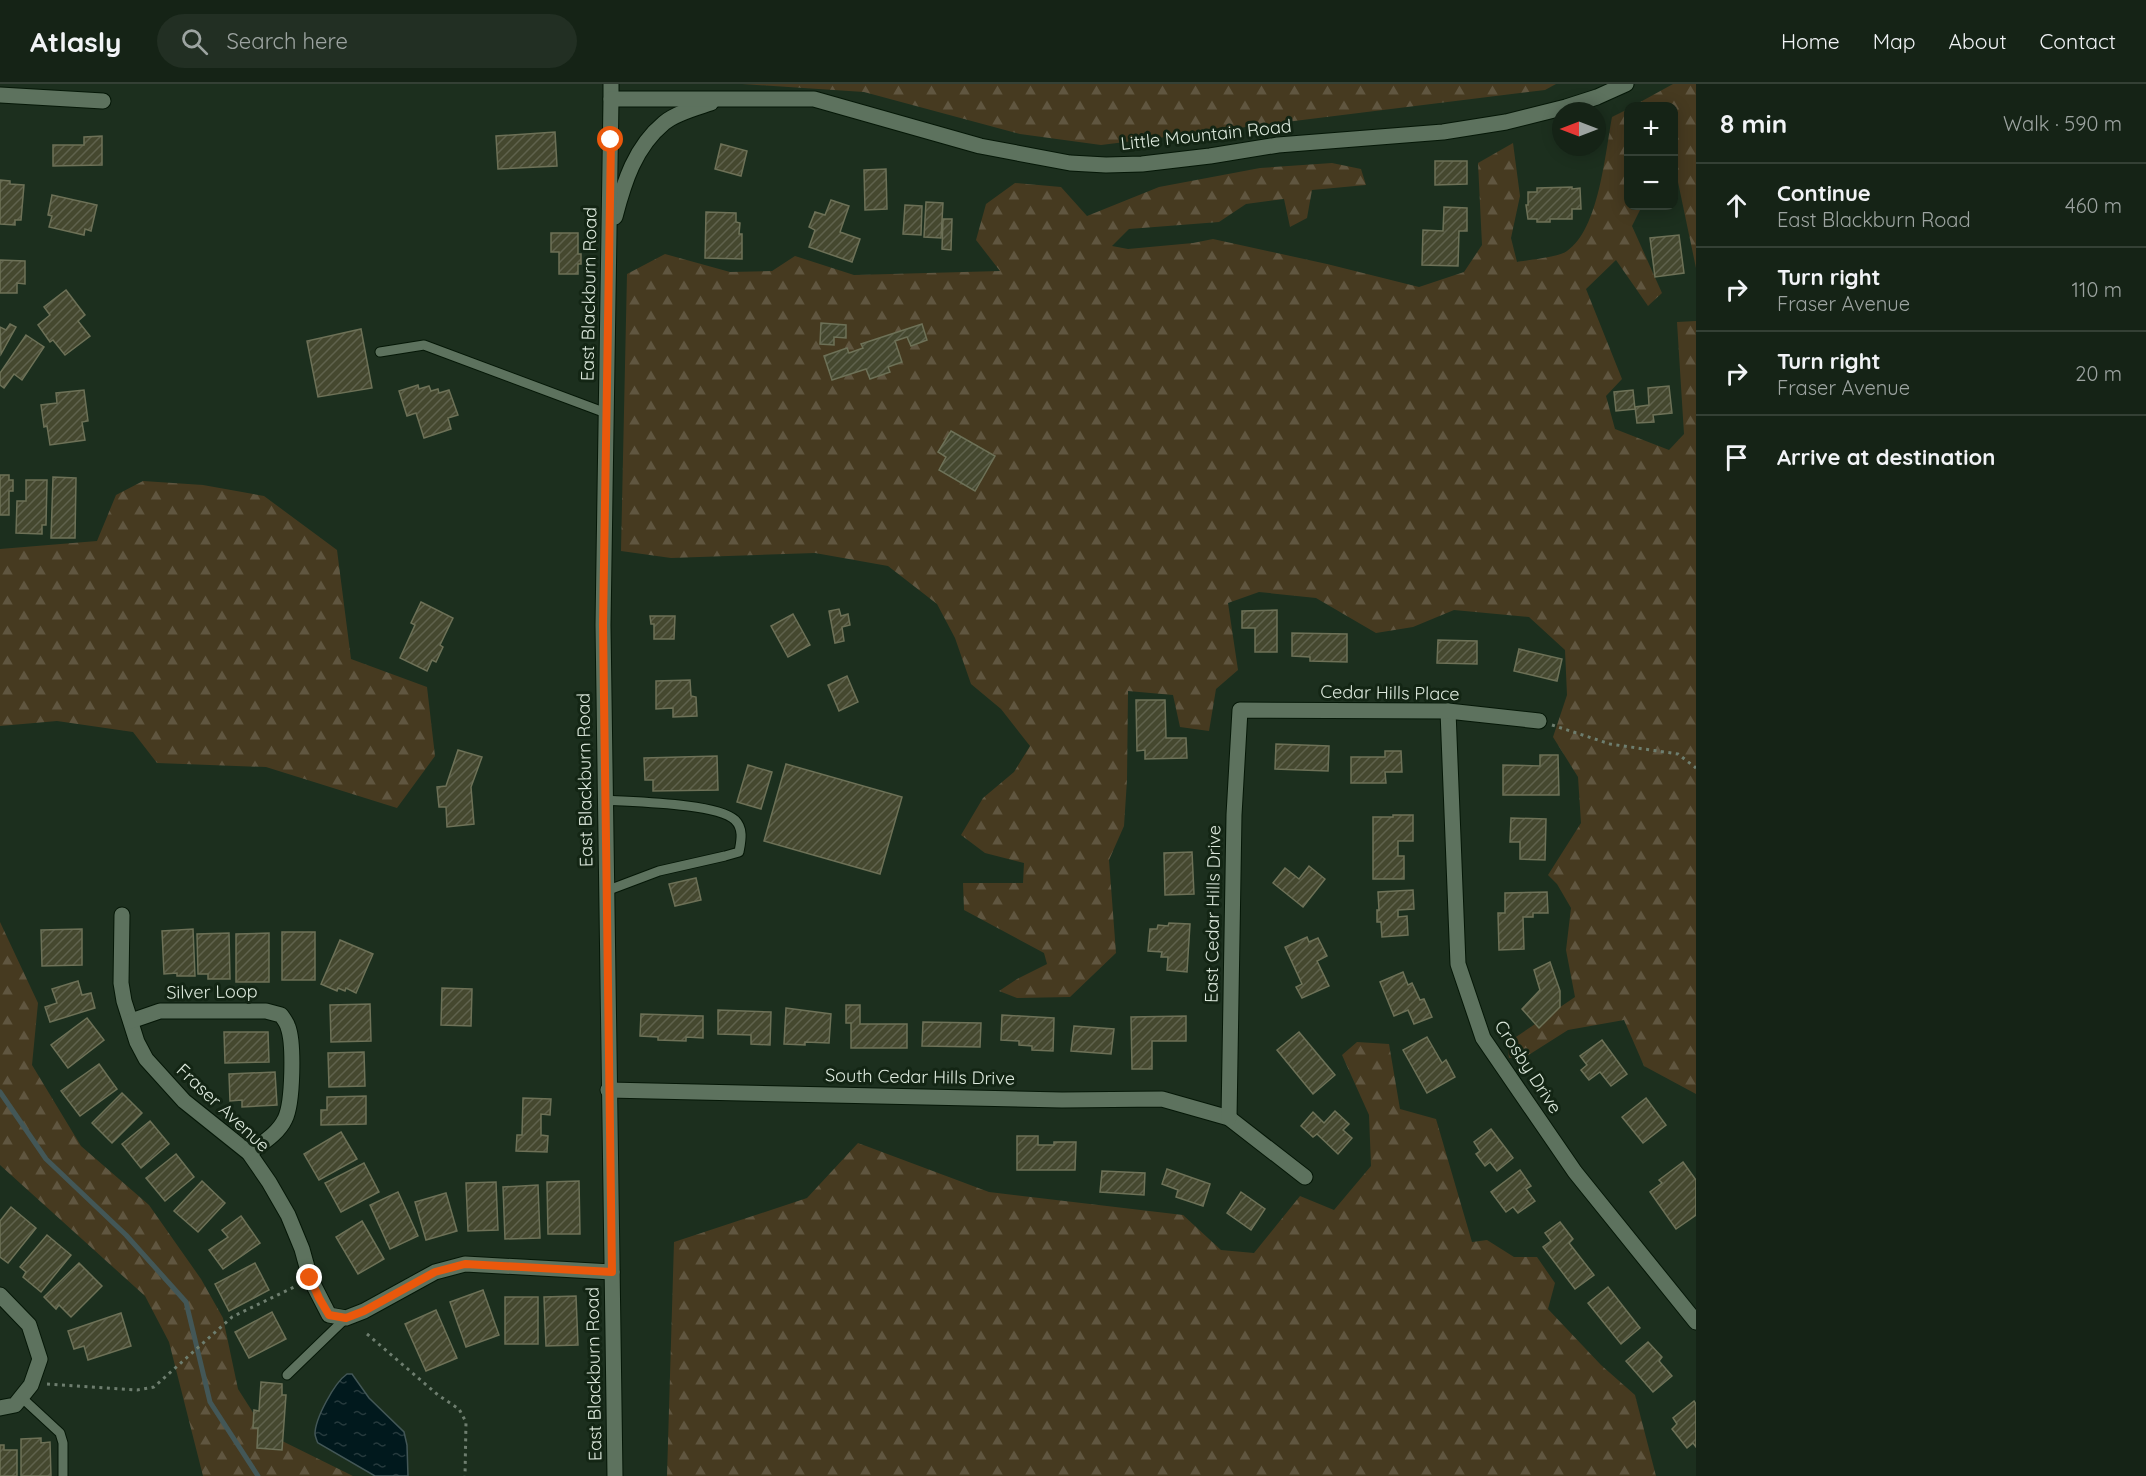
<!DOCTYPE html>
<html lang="en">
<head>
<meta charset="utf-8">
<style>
	body { margin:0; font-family:Quicksand,sans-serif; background:#222f23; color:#f1f3f6 }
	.controls { position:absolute; right:18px; top:18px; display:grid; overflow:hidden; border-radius:12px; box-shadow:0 3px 15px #0003 }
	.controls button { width:54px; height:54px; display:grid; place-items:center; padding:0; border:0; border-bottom:2px solid #344035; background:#152316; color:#f1f3f6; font:30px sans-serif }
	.compass { position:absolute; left:1552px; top:18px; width:54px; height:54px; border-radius:50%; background:#152316; box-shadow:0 3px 15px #0003; rotate:270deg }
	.stop { position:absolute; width:18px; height:18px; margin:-14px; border:4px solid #ea580c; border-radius:50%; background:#fff }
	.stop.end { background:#ea580c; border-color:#fff; box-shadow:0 2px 6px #0008 }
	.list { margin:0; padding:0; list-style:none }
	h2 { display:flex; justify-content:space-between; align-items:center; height:78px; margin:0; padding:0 24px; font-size:26px }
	h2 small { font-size:20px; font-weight:400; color:#9da4a1 }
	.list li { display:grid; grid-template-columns:39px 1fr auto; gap:18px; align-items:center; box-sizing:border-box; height:84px; padding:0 24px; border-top:2px solid #344035 }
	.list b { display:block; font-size:22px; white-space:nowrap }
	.list p { margin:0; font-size:20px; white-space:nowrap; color:#9da4a1 }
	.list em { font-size:20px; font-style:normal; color:#9da4a1 }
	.icon { flex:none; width:33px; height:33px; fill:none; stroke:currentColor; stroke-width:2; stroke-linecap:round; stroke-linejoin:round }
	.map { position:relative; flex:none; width:1696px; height:1392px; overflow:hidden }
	header { display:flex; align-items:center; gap:36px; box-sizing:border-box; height:84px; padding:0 30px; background:#152316; border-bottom:2px solid #344035 }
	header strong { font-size:28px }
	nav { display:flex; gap:33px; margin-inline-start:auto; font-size:21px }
	.search { width:420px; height:54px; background:#222f23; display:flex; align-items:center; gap:15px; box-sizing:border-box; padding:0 21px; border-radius:33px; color:#9da4a1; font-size:22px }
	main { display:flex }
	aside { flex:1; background:#152316 }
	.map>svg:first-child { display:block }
	.forest { fill:url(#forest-firs) }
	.water { fill:url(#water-ripples); stroke:#435757; stroke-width:1.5 }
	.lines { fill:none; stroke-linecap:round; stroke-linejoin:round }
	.stream { stroke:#435757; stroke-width:5 }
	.building { fill:url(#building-hatch); stroke:#6d7157; stroke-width:1.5 }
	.service-casing { stroke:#051707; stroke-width:11 }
	.minor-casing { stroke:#051707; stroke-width:17 }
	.tertiary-casing { stroke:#051707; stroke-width:17 }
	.path { stroke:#6e7e6f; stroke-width:3; stroke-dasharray:3 4.5; stroke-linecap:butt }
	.service { stroke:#5d725e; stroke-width:9 }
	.minor { stroke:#5d725e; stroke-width:15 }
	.tertiary { stroke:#5d725e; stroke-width:15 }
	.route { stroke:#ea580c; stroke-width:8 }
	.labels { text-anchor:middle; stroke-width:6; stroke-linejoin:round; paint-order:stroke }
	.street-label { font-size:18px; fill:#dde9dd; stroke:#132514 }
</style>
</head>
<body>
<header>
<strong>Atlasly</strong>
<div class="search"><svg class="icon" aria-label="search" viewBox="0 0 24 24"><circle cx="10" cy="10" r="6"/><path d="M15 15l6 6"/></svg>Search here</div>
<nav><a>Home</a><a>Map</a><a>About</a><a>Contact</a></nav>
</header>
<main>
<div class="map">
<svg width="1696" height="1392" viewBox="0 0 1696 1392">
	<defs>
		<pattern id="forest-firs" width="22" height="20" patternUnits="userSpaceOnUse" patternTransform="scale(1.5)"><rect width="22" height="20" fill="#463a20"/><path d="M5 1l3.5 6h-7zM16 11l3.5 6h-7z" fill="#605640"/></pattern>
		<pattern id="water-ripples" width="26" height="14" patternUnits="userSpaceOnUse" patternTransform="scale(1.5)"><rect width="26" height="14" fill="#01191d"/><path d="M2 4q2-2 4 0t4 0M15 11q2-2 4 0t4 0" fill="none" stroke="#263a3d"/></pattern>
		<pattern id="building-hatch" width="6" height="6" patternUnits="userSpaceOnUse" patternTransform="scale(1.5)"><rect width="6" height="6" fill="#45482f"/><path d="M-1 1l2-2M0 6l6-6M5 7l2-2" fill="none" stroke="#5f624d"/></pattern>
	</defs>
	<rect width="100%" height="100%" fill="#1c2f1e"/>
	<g class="forest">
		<polygon points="742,0 1556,0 1545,6 1101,61 1020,50 864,8"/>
		<polygon points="1673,0 1696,0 1696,184 1674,79 1674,22 1633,22"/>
		<path d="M 1628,25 L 1628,122 L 1642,122 L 1632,142 L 1662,209 L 1648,222 L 1616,176 L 1586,205 L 1622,295 L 1606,312 L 1615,345 L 1669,366 L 1684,350 L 1677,238 L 1696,237 L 1696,1010 L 1644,982 L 1624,936 L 1568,946 L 1527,972 L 1509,974 L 1507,959 L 1575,913 L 1566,866 L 1571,824 L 1557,800 L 1548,791 L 1581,739 L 1578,693 L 1553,653 L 1567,611 L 1565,566 L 1529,533 L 1454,526 L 1413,543 L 1376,549 L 1316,514 L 1259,508 L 1228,519 L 1238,586 L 1216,605 L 1209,647 L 1180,643 L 1173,611 L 1128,607 L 1127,696 L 1124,742 L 1109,776 L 1116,869 L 1070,913 L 1017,914 L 999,907 L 1017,895 L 1047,880 L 1044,869 L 964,826 L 963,799 L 1023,799 L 1024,779 L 985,769 L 961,751 L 983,714 L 1014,688 L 1030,662 L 1001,625 L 971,600 L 955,554 L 937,520 L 888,482 L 815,469 L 671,474 L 621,467 L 627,190 L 665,170 L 730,188 L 772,187 L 795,172 L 854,191 L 1000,187 L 976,156 L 986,120 L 1015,99 L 1061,103 L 1087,132 L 1159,103 L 1260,84 L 1332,79 L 1361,85 L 1366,101 L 1312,106 L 1307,134 L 1290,143 L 1284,115 L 1246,120 L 1219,138 L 1129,145 L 1112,162 L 1128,165 L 1193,159 L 1213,155 L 1327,180 L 1419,203 L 1464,188 L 1482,161 L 1478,79 L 1513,59 L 1520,112 L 1511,154 L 1517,178 C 1528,176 1559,173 1567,167 C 1599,145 1605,70 1612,33 Z"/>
		<polygon points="143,397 203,401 264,412 337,466 351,575 427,603 435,672 397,724 266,683 157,679 133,648 57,637 0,642 0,465 97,457 116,411"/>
		<polygon points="0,838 38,919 32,981 81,1062 149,1121 201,1195 223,1234 238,1305 266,1349 353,1392 203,1392 169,1258 145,1212 0,1081"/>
		<polygon points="1357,958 1389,960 1400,1025 1436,1035 1472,1158 1487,1156 1514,1173 1537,1173 1555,1199 1548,1225 1601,1281 1635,1311 1656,1392 667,1392 674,1158 807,1114 858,1059 989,1108 1183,1131 1221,1166 1254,1169 1300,1112 1334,1126 1371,1082 1369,1031 1342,971"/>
	</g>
	<path class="water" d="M 347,1290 L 352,1290 L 369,1314 L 404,1348 L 407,1361 L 408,1392 L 375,1392 L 318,1359 C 317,1358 315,1351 315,1350 C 315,1335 334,1299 347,1290 Z"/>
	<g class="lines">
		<polyline class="stream" points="0,1008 46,1075 126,1151 186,1218 210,1318 258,1392"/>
	</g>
	<g class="building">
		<polygon points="555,48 557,82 498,85 496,52"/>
		<polygon points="102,52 102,81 53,82 53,61 84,61 84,53"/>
		<polygon points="721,60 747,67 741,92 715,85"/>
		<polygon points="1435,77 1467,77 1467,100 1435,101"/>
		<polygon points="886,85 887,125 865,126 864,86"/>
		<polygon points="0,96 10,97 10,100 24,101 21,136 15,136 15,141 0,140"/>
		<polygon points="1572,103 1572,105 1580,104 1581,125 1572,125 1572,135 1550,135 1550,138 1537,138 1537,135 1528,135 1526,121 1528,121 1528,108 1537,108 1537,104"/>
		<polygon points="52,111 97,121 91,147 85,145 84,151 49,143 52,132 48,131"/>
		<polygon points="831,116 849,122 840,148 860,155 852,178 809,163 815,146 809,143 815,128 825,131"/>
		<polygon points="926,118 943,119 941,154 924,153"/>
		<polygon points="905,121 922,122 921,151 903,150"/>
		<polygon points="1444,123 1467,124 1467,147 1459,147 1458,182 1422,181 1423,146 1443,147"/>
		<polygon points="706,128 736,129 736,138 740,139 739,150 742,150 742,175 705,174"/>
		<polygon points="943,135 952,135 951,166 942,165"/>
		<polygon points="551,149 578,149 578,170 581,170 581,180 578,180 578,190 559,190 559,168 551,168"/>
		<polygon points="1679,151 1684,189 1655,193 1650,154"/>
		<polygon points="0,176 25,177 25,200 17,199 17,209 0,209"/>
		<polygon points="66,206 85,231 78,237 90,252 65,271 53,256 50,258 38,241 50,231 44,223"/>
		<polygon points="821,239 846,241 846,254 834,253 834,261 820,260"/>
		<polygon points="10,240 16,243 1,270 0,243 6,246"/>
		<polygon points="922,240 927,256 911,262 907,253 895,257 902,278 888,283 890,288 870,295 866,285 832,296 824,272 847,264 849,269 863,264 861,260"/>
		<polygon points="361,245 372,304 318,313 307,257"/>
		<polygon points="26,251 44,263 22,296 14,290 4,304 0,301 0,289"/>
		<polygon points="418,301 419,305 429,302 431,307 438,305 439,309 449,306 458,331 448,334 451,345 424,354 416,329 407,332 399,307"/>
		<polygon points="1669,302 1672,329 1653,331 1654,338 1637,339 1635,323 1649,321 1648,304"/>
		<polygon points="84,306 88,337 82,338 85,356 50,361 47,342 44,343 41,321 57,319 56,309"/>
		<polygon points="1633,306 1635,325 1616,327 1614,308"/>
		<polygon points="951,347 995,372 975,407 939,386 946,373 938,368"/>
		<polygon points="0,391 9,391 9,396 13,396 13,407 9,407 9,431 0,431"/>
		<polygon points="53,393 76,394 75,454 51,454"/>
		<polygon points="26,396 47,396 46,441 42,441 42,450 16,449 17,417 26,417"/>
		<polygon points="421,518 453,534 440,561 443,563 436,578 432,576 427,587 400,574 415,541 411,539"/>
		<polygon points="839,525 841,532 848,530 850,541 842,543 844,557 835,559 829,527"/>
		<polygon points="1277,526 1277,568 1255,568 1255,544 1242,544 1242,527"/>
		<polygon points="793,530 810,561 788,573 771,542"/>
		<polygon points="650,532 675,532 674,555 654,555 654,540 651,540"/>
		<polygon points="1292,549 1347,550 1347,578 1310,577 1310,573 1292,572"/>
		<polygon points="1438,556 1477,557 1477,580 1437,579"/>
		<polygon points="1519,565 1562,575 1557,597 1514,587"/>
		<polygon points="847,592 858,618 839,627 828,601"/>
		<polygon points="690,596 691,612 696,613 697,632 673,633 673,624 656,625 656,597"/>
		<polygon points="1136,616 1165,616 1166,654 1186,654 1187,674 1145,675 1145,666 1137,667"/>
		<polygon points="1276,660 1329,662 1328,687 1275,685"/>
		<polygon points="458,666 482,673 471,703 474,740 447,743 446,723 439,723 437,703 446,702"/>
		<polygon points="1385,667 1401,667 1402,688 1385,688 1386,699 1351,699 1351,673 1385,673"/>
		<polygon points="1540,671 1558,671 1559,711 1503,711 1503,681 1540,682"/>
		<polygon points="717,672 718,706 653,707 653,696 645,696 644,674"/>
		<polygon points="786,680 902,713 880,790 764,757"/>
		<polygon points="748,681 772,688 761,725 737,718"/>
		<polygon points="1393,731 1413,731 1413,757 1398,757 1398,772 1404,772 1404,795 1373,795 1373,733 1393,733"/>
		<polygon points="1511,734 1546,735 1545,776 1520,775 1520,758 1510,758"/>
		<polygon points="1192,768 1194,810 1165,811 1164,769"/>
		<polygon points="1309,782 1325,795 1303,823 1273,799 1285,784 1299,795"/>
		<polygon points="696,794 701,816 675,822 669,800"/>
		<polygon points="1413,806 1414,825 1398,826 1398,833 1407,832 1408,851 1382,853 1381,838 1377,838 1377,826 1379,826 1378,808"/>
		<polygon points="1547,808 1548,829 1533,829 1533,833 1523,833 1524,865 1499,866 1498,829 1505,829 1505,809"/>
		<polygon points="1169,839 1190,840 1187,888 1167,886 1168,873 1161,873 1162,868 1148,867 1150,845 1157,845 1158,841 1168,842"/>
		<polygon points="82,845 82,881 42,882 41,846"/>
		<polygon points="193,845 195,892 177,892 177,889 164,890 162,847"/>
		<rect x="282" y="848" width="33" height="48"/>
		<polygon points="229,849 230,895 208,895 208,890 198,890 197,850"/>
		<polygon points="269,849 269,898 236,898 236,850"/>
		<polygon points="1307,853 1309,858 1318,854 1327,872 1317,877 1329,902 1302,914 1296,903 1302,900 1285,863"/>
		<polygon points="340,856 373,870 356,909 346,904 345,907 338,904 337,907 321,900"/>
		<polygon points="1550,878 1560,907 1560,923 1539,944 1522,925 1540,906 1534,886"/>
		<polygon points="1403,888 1408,901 1412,899 1420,916 1424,915 1432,933 1414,940 1408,926 1394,932 1380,898"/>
		<polygon points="78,897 82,911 91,909 95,924 50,938 45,923 57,919 52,905"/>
		<polygon points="442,904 472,905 471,942 441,941"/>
		<polygon points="370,920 371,957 331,958 330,921"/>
		<polygon points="846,921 860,921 860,940 907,940 907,964 851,964 851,939 846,939"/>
		<polygon points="786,924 831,930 829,959 805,958 805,961 784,960"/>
		<polygon points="718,926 771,928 770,961 751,960 751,951 718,950"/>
		<polygon points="641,930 703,932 703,954 686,953 686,957 658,956 658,953 640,952"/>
		<polygon points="1002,931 1054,934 1053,967 1032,966 1032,962 1019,961 1019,957 1001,956"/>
		<polygon points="1186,932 1186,957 1152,957 1152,985 1132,985 1131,933"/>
		<polygon points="87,934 104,956 68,984 51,961"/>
		<polygon points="923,938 981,939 980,963 922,962"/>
		<polygon points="1074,942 1114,945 1111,970 1071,967"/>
		<polygon points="224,948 268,948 269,978 225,979"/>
		<polygon points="1299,948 1335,991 1313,1010 1277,966"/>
		<polygon points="1427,953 1442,979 1446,976 1455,993 1427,1009 1403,966"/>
		<polygon points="1602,956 1627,990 1611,1002 1600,988 1589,996 1581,986 1587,981 1580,972"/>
		<polygon points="364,968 365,1002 329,1003 328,969"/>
		<polygon points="99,980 117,1005 80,1032 61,1007"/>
		<polygon points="275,988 277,1021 242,1023 242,1016 230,1017 229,990"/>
		<polygon points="122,1009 142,1029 112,1059 92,1039"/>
		<polygon points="366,1012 366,1040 321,1041 321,1026 327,1026 327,1013"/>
		<polygon points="523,1014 551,1015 550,1031 541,1030 541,1051 548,1052 547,1068 516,1067 517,1051 522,1051"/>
		<polygon points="1646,1014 1666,1041 1643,1059 1622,1033"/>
		<polygon points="1335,1027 1349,1040 1343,1046 1352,1054 1338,1070 1317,1050 1313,1053 1301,1042 1313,1028 1324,1039"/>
		<polygon points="150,1037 169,1060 141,1084 122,1060"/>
		<polygon points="1491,1045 1513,1074 1497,1087 1490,1078 1485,1082 1476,1070 1480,1067 1474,1058"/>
		<polygon points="341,1048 357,1075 319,1096 304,1070"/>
		<polygon points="1017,1052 1038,1052 1038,1061 1054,1061 1054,1058 1076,1058 1075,1086 1017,1086"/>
		<polygon points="176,1070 194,1093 165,1117 146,1094"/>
		<polygon points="1683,1078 1696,1096 1696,1131 1676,1145 1650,1108 1662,1099 1659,1096"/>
		<polygon points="364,1079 379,1108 341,1128 325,1099"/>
		<polygon points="1167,1085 1210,1100 1203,1122 1176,1113 1178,1106 1162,1100"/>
		<polygon points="1520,1086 1531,1102 1526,1105 1535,1117 1518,1129 1513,1123 1506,1128 1491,1108"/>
		<polygon points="1102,1087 1145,1089 1144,1111 1100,1108"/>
		<polygon points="202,1097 225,1119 198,1148 174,1127"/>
		<polygon points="579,1097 580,1150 548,1150 547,1098"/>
		<polygon points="496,1098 498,1146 468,1147 466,1099"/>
		<polygon points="538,1101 540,1154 505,1155 503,1103"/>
		<polygon points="398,1108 418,1152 390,1165 370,1121"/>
		<polygon points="1241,1108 1265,1125 1251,1146 1227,1129"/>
		<polygon points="446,1109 457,1147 426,1156 415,1118"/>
		<polygon points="11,1123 36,1144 8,1179 0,1173 0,1137"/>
		<polygon points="241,1132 260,1159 223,1185 209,1166 228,1153 222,1146"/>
		<polygon points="362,1137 384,1175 358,1190 336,1153"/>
		<polygon points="1560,1138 1573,1155 1569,1159 1594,1191 1575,1205 1543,1163 1551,1157 1545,1149"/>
		<polygon points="47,1151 71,1171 41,1208 23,1193 26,1188 20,1183"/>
		<polygon points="79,1179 102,1202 71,1233 59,1221 56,1225 44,1213"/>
		<polygon points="255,1179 269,1206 229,1227 215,1200"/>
		<polygon points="1608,1203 1640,1244 1621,1260 1588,1219"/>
		<polygon points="483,1206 499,1251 466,1263 450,1218"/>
		<polygon points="576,1212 578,1261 546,1262 544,1213"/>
		<rect x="505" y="1213" width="33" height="47"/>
		<polygon points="436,1226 457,1274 426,1287 405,1240"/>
		<polygon points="272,1228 286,1255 249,1274 235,1248"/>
		<polygon points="121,1229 131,1262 88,1276 84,1262 74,1265 68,1247"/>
		<polygon points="1648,1258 1662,1273 1659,1277 1672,1292 1653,1308 1626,1277"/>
		<polygon points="261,1298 282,1300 282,1311 286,1311 282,1366 257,1364 258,1344 253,1344 254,1326 259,1327"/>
		<polygon points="1694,1317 1696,1320 1696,1363 1693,1359 1687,1364 1672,1345 1677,1340 1673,1334"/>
		<polygon points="41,1354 41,1359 50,1358 51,1392 21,1392 21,1355"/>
		<polygon points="0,1361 4,1361 4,1366 17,1366 17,1392 0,1392"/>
	</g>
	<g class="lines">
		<g class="service-casing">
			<g id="service">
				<polyline points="380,268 424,261 606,329"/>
				<path d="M 605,716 C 632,718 717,719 735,736 C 744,745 741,757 739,768 L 725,772 L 659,787 L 606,807"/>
				<polyline points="287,1291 346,1234"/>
				<polyline points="21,1313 60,1349 63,1359 63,1392"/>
			</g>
		</g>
		<g class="minor-casing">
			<g id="minor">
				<polyline points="611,0 611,15"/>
				<polyline points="0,11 103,17"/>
				<polyline points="1448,627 1458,880 1483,954 1575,1088 1696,1238"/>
				<polyline points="122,831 121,899 124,917 137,958 146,975 184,1017 249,1069 269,1098 288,1131 302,1165 310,1194 329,1231 346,1234 364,1227 435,1188 465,1180 612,1188"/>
				<path d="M 131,937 L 160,927 L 266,927 L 281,931 C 284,935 287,939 288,943 C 294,959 293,1019 285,1035 C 278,1050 262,1059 249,1069"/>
				<polyline points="608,1006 1062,1016 1162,1015 1229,1034 1305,1093"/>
				<polyline points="1229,1034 1234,731 1240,626 1448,627 1539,637"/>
				<polyline points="0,1211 29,1241 40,1275 31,1301 15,1321 0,1324"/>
			</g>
		</g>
		<g class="tertiary-casing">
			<g id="tertiary">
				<path d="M 615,133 C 624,98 635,63 664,39 C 676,29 696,24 711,19"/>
				<polyline points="615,1392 603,541 611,15 814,15 980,62 1070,79 1106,81 1142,80 1210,72 1278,61 1443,48 1506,38 1566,23 1597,13 1626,0"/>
			</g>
		</g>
		<g class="path">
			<polyline points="1552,641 1610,660 1678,670 1696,684"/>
			<polyline points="367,1250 438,1311 459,1325 466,1338 465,1392"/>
			<polyline points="47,1300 137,1306 154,1303 232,1233 294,1203"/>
		</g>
		<use href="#service" class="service"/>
		<use href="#minor" class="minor"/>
		<use href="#tertiary" class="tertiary"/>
	</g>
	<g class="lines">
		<polyline class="route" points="310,1194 319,1214 329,1231 346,1234 364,1227 435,1188 465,1180 612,1188 603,541 611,56"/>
	</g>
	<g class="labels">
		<g class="street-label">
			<text transform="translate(1206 51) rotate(-6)" y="6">Little Mountain Road</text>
			<text transform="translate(589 210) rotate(-89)" y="6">East Blackburn Road</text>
			<text transform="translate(1390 609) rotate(1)" y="6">Cedar Hills Place</text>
			<text transform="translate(585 696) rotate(-91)" y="6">East Blackburn Road</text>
			<text transform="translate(1213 830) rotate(-89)" y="6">East Cedar Hills Drive</text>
			<text transform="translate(212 908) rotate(-1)" y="6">Silver Loop</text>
			<text transform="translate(1528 983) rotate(57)" y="6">Crosby Drive</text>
			<text transform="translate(920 993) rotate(1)" y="6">South Cedar Hills Drive</text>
			<text transform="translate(223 1024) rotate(43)" y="6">Fraser Avenue</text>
			<text transform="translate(594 1290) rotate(-91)" y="6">East Blackburn Road</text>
		</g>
	</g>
</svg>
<div class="controls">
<button>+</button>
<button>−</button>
</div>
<svg class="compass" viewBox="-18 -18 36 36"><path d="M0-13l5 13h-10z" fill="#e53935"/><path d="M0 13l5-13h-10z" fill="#9da4a1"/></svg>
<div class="stop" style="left:611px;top:56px"></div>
<div class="stop end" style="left:310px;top:1194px"></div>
</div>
<aside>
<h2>8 min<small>Walk · 590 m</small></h2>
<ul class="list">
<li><svg class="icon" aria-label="ahead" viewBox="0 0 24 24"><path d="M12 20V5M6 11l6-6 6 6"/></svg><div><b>Continue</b><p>East Blackburn Road</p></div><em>460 m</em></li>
<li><svg class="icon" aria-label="right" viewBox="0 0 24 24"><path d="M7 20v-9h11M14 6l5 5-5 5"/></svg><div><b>Turn right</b><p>Fraser Avenue</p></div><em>110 m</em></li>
<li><svg class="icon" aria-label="right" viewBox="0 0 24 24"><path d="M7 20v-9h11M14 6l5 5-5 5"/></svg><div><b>Turn right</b><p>Fraser Avenue</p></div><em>20 m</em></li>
<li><svg class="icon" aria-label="arrive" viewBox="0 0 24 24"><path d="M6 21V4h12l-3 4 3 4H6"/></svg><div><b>Arrive at destination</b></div></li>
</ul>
</aside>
</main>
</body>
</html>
